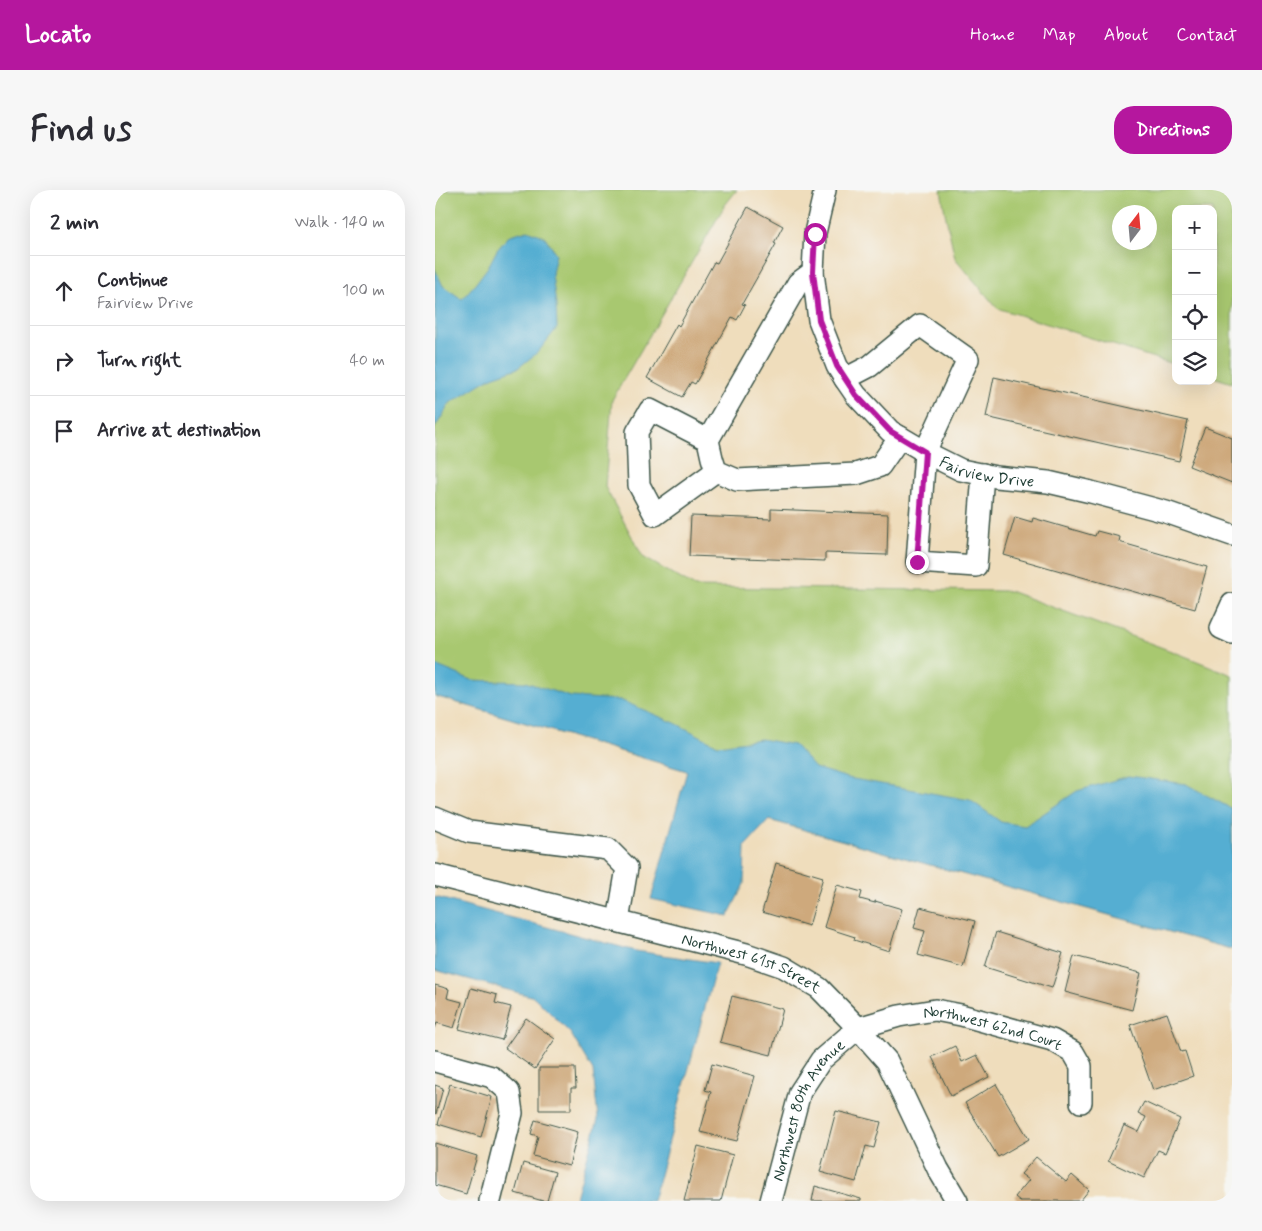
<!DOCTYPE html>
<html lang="en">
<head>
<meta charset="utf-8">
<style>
	body { margin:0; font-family:Mynerve,sans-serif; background:#f7f7f7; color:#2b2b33 }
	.controls { position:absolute; right:15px; top:15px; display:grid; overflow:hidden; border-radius:10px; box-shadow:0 5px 20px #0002 }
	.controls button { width:45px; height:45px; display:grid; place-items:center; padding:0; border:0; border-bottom:1px solid #e1e1e2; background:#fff; color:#2b2b33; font:25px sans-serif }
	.compass { position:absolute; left:677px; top:15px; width:45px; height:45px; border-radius:50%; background:#fff; box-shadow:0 5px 20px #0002; rotate:16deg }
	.stop { position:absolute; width:15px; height:15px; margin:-11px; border:4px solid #b5179e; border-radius:50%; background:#fff }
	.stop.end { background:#b5179e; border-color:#fff; box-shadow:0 1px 5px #0008 }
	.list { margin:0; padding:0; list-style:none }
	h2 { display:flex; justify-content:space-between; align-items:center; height:65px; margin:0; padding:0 20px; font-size:21px }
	h2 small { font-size:16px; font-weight:400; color:#7c7c81 }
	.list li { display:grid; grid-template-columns:32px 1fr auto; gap:15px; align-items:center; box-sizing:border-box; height:70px; padding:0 20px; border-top:1px solid #e1e1e2 }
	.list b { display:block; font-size:19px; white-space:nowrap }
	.list p { margin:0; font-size:16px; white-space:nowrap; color:#7c7c81 }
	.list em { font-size:16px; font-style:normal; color:#7c7c81 }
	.icon { flex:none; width:28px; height:28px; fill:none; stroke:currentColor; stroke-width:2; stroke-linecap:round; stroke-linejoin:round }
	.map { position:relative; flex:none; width:797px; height:1011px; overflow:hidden; border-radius:20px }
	header { display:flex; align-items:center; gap:30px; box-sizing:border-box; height:70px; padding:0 25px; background:#b5179e; color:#fff }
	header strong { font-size:24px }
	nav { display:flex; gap:28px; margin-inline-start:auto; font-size:18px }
	.intro { display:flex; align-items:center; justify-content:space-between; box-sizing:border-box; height:120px; padding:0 30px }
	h1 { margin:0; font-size:35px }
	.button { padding:12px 22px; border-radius:20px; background:#b5179e; color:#fff; font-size:18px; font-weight:700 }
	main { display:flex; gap:30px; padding:0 30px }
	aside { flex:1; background:#fff; border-radius:20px; box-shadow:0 5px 20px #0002 }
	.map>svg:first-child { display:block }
	.green { fill:#a8c870; stroke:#648252; fill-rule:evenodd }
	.water { fill:#54aed2; stroke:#3a7683 }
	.building { fill:#cea97b }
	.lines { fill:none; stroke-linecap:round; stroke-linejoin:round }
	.minor-casing { stroke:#3e5548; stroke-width:24 }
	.minor { stroke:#fff; stroke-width:21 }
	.route { stroke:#b5179e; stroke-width:6 }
	.labels { text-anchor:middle; stroke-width:4; stroke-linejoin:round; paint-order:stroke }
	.street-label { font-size:16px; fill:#1f3d34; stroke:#f6f6f2 }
</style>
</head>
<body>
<header>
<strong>Locato</strong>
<nav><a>Home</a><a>Map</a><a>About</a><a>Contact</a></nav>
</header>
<div class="intro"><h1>Find us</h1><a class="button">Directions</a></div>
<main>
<aside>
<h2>2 min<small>Walk · 140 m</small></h2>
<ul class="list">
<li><svg class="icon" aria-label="ahead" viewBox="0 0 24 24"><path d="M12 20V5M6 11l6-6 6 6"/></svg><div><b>Continue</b><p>Fairview Drive</p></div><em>100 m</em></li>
<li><svg class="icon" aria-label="right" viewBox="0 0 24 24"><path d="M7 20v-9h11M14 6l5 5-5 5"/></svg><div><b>Turn right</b></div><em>40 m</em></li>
<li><svg class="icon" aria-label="arrive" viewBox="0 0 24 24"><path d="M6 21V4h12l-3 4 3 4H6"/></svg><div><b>Arrive at destination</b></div></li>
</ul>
</aside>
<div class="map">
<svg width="797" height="1011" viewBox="0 0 797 1011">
	<rect width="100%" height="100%" fill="#f6f6f2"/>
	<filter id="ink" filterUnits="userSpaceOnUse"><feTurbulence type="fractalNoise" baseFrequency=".02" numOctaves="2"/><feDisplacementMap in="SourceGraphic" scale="10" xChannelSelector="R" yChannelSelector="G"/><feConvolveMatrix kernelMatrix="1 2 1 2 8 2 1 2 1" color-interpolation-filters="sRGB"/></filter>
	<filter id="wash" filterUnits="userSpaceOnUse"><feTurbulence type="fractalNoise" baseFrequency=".0096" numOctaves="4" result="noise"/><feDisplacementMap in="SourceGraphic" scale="20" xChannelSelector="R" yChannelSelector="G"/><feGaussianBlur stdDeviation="1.12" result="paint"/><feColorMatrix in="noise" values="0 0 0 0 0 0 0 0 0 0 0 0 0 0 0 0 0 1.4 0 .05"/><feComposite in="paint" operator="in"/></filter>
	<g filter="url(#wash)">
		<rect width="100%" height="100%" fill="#efddbc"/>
		<g class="green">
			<polygon points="0,0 302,0 290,15 177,210 170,297 208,367 260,397 574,401 747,465 797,485 797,759 796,759 334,630 252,581 0,506"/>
			<path d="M 506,0 L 797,0 L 797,193 L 778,187 L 778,19 L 741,19 L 741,175 L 562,118 L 520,68 L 510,23 ZM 684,22 L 714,22 L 714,52 L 684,52 Z"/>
		</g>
		<g class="water">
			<polygon points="93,40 110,47 121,64 117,84 121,115 122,138 103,162 83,178 57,187 15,213 0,238 0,79 8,96 27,109 41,93 53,77 62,60 75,45"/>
			<polygon points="0,475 37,490 90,492 136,507 185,510 240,533 283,555 326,549 359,555 380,578 413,588 535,610 566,632 590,636 642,601 694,586 751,594 797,619 797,759 796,759 334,630 310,656 309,694 293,726 216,709 252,581 0,506"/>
			<polygon points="0,707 201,761 282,773 218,1011 140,1011 163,929 158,881 136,844 99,807 0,780"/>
		</g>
		<g id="blocks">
			<g class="building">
				<polygon points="313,17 348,36 339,53 341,54 307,114 310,115 302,130 297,127 260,194 256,192 247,207 212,188 242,134 244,136 279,72 282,73"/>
				<polygon points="559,187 753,231 744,271 551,227"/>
				<polygon points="770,237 797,248 797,293 754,276"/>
				<polygon points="336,319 453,324 452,365 390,363 390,371 254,366 256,326 336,329"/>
				<polygon points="580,327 597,332 598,328 660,346 662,341 685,347 684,352 772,377 760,419 569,365"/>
				<polygon points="341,673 388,687 374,736 327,722"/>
				<polygon points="402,695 427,702 425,709 440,713 440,711 467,719 454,761 419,750 420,747 389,737"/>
				<polygon points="485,717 540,731 528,777 483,765 490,741 479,738"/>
				<polygon points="561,742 628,763 617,798 550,777"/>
				<polygon points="639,766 706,783 697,820 630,802"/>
				<polygon points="0,795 14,799 12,808 27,812 19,838 2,833 0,838"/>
				<polygon points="36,798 62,805 60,813 76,817 67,850 24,839"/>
				<polygon points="297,806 348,819 336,865 285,852"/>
				<polygon points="732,823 746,862 750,861 758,886 718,900 695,835"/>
				<polygon points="91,828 120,849 100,879 70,858"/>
				<polygon points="520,856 527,872 542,865 554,887 516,906 497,867"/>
				<polygon points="277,874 320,886 302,951 265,942 276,902 270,900"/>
				<polygon points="104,878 140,878 141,898 136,898 136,920 104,920"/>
				<polygon points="15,894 57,907 46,947 3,934"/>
				<polygon points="561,894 594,949 563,967 530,913"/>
				<polygon points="0,895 8,898 1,924 0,924"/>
				<polygon points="709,912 745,929 730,963 723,960 709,988 673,971 689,935 704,942 711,927 703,923"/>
				<polygon points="401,921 446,932 439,958 431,956 421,992 385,982"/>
				<polygon points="100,930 143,942 134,976 98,966 103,946 96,944"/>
				<polygon points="0,953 42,966 31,1004 0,995"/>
				<polygon points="263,956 298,965 286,1011 249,1011"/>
				<polygon points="601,967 631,992 637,985 654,1000 645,1011 585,1011 580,1007 594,990 586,984"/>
				<polygon points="88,973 120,982 112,1011 108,1011 80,1003"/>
				<polygon points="380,996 426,1009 426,1011 377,1011"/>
			</g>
		</g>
	</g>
	<g filter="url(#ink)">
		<use href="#blocks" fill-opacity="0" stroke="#3e5548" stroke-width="1"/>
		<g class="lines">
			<g class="minor-casing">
				<g id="minor">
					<path id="s1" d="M 390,0 L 380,43 L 378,82 L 384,130 L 402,176 L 410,189 L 421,205 L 455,241 L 494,264 L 526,280 L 561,287 L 613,292 L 656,302 L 731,322 L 797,345"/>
					<polyline points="378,82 363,93 273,250 277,268 281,281 302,290 421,284 445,276 465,247"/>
					<polyline points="410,189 435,176 485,135 533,169 490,262 482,372 541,376 548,284"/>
					<polyline points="273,250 215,220 202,242 204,295 220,325 281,281"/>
					<polyline points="797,414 786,438 797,443"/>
					<polyline points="0,628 34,642 173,659 192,678 183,731"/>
					<path id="s2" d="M 0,685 L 311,764 L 349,777 L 384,798 L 423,838 L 452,871 L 503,979 L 522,1011"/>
					<polyline points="0,871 57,887 74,902 77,923 55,1011"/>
					<path id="s3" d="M 336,1011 L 365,902 L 386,870 L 423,838 L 464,826 L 500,820 L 526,825 L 617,850 L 638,862 L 646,876 L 646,912"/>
				</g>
			</g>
			<use href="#minor" class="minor"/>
		</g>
	</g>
	<g class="lines" filter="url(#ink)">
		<polyline class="route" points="380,44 378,82 384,130 402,176 421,205 455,241 490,262 482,372"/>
	</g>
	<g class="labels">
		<g class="street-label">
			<text dy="6" stroke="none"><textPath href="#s1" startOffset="372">Fairview Drive</textPath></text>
			<text dy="6" stroke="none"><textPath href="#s2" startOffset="329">Northwest 61st Street</textPath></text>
			<text dy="6" stroke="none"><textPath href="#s3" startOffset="339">Northwest 62nd Court</textPath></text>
			<text dy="6" stroke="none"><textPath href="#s3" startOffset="100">Northwest 80th Avenue</textPath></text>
		</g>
	</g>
</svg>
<div class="controls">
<button>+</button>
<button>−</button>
<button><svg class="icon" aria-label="locate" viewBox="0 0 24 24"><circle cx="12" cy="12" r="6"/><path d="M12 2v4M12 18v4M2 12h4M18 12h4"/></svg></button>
<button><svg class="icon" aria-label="layers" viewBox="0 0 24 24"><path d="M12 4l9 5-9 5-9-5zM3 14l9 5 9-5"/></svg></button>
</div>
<svg class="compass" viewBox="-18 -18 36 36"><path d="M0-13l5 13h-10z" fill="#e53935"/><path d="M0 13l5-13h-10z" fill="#7c7c81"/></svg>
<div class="stop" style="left:380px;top:44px"></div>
<div class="stop end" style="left:482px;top:372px"></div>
</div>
</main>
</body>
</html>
